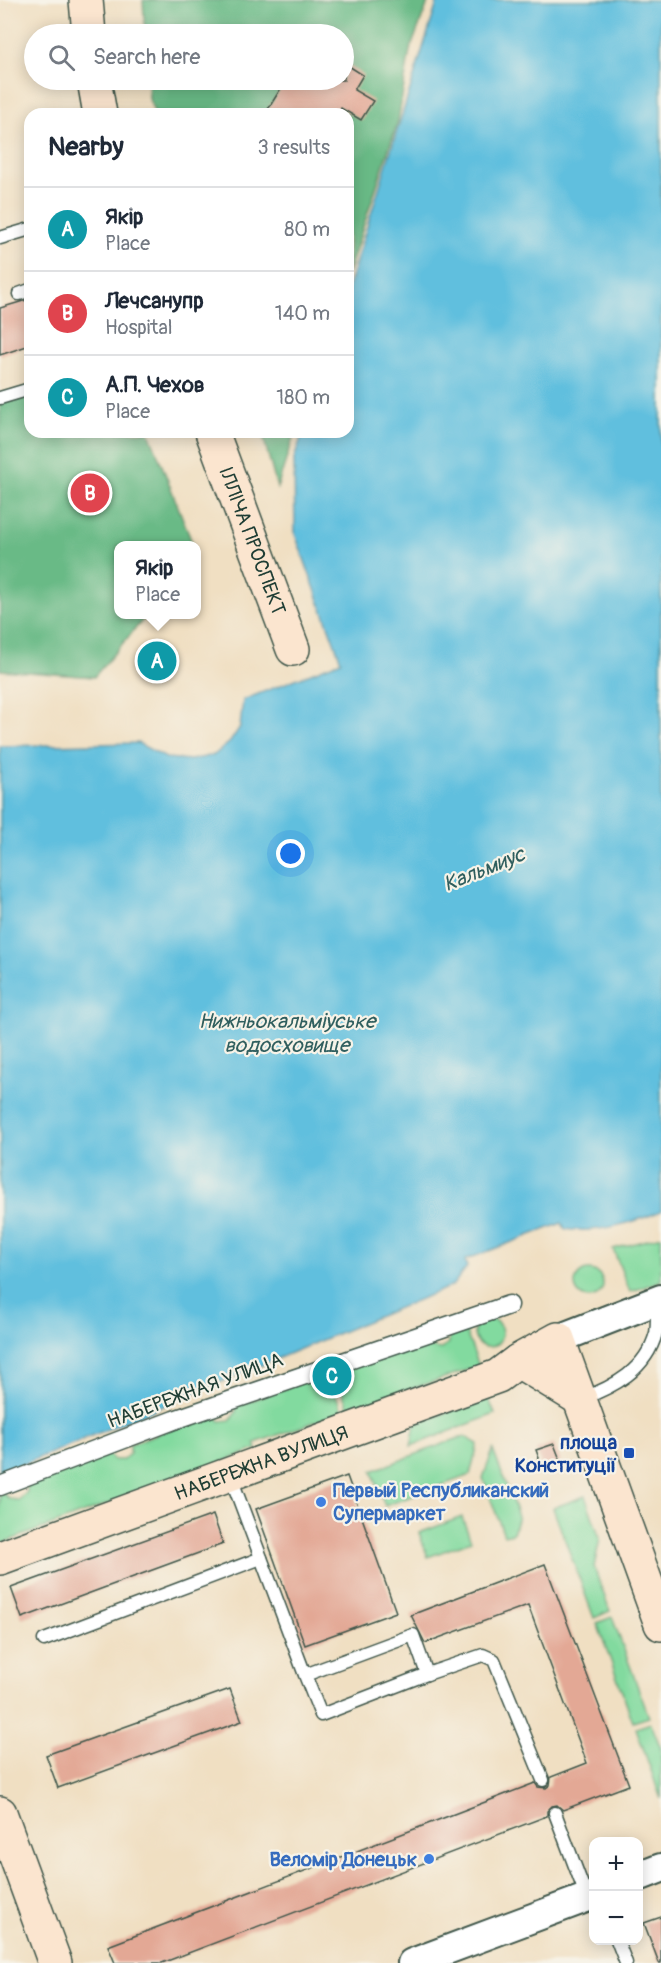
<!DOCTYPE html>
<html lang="en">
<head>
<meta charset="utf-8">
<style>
	body { margin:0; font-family:Pangolin,sans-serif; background:#f2f2f3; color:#1f2937 }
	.controls { position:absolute; right:18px; bottom:18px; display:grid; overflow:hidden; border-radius:12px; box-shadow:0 3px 15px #0003 }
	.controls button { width:54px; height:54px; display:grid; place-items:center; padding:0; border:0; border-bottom:2px solid #e0e1e3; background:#fff; color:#1f2937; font:30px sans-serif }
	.you { position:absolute; left:291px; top:854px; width:21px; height:21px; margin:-15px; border:4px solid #fff; border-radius:50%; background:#1a73e8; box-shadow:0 0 0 9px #1a73e833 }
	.badge { display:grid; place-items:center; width:39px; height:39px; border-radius:50%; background:#c8321e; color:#fff; font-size:20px; font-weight:700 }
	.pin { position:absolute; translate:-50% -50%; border:3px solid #fff; box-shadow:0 2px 6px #0006 }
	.popup { position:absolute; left:114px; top:541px; width:87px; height:78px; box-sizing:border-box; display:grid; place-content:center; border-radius:12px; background:#fff; filter:drop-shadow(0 2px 4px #0005); font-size:20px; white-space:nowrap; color:#747a83 }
	.popup b { font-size:22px; color:#1f2937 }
	.popup::after { content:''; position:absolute; left:50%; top:100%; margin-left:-12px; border:12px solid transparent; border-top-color:#fff }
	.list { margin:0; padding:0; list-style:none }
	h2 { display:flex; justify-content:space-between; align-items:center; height:78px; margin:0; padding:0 24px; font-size:26px }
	h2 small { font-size:20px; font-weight:400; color:#747a83 }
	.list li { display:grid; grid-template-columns:39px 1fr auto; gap:18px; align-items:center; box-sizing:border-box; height:84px; padding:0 24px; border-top:2px solid #e0e1e3 }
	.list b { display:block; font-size:22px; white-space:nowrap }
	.list p { margin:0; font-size:20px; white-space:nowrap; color:#747a83 }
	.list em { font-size:20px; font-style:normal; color:#747a83 }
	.icon { flex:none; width:33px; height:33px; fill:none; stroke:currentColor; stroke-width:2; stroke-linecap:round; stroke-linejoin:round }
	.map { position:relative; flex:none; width:661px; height:1963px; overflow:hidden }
	.search { position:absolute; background:#fff; box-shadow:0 3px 15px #0003; left:24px; top:24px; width:330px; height:66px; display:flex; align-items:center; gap:15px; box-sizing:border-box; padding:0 21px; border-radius:33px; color:#747a83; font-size:22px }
	.panel { position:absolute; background:#fff; box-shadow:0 3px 15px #0003; left:24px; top:108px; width:330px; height:330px; border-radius:18px }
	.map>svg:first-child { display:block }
	.green { fill:#82da9f; stroke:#508c6a; stroke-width:1.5 }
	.forest { fill:#69ba86; stroke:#447c5d; stroke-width:1.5 }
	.water { fill:#60bfde; stroke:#407e89; stroke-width:1.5 }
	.building { fill:#e3a895 }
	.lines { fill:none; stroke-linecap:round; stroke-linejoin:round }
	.service-casing { stroke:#3e5549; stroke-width:15 }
	.pedestrian-casing { stroke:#3e5549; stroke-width:21 }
	.tertiary-casing { stroke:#3e5549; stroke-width:32 }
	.secondary-casing { stroke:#3e5549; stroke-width:36 }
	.service { stroke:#fff; stroke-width:12 }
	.pedestrian { stroke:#fff; stroke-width:18 }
	.tertiary { stroke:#fff; stroke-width:28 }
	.secondary { stroke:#fbe5cf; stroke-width:33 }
	.transit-dot { fill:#1a4fb4; stroke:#f7f3e8; stroke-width:2 }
	.shop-dot { fill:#3f7fe0; stroke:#f7f3e8; stroke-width:2 }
	.labels { text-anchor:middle; stroke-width:4.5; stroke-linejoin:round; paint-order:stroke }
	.street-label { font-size:20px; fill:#1f3d34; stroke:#f7f3e8 }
	.transit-label { font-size:20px; font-weight:bold; fill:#164399; stroke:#f7f3e8; text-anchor:end }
	.shop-label { font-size:20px; font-weight:bold; fill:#366cbe; stroke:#f7f3e8; text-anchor:start }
	.water-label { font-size:21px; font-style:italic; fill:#2f5e5e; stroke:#f7f3e8 }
</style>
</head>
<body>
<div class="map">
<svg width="661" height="1963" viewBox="0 0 661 1963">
	<rect width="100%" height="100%" fill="#f7f3e8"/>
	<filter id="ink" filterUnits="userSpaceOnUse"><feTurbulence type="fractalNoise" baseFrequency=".0167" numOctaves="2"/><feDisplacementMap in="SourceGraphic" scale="12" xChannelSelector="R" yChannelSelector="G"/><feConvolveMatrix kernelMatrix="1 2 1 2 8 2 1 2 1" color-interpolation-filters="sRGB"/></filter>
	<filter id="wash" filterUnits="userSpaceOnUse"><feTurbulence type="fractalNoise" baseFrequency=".008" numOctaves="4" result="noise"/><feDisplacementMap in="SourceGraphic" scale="24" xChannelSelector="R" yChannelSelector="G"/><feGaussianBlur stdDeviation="1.35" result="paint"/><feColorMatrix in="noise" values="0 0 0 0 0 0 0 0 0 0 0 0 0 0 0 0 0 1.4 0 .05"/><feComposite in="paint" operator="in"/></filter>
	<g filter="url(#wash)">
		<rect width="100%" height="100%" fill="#f0dfc2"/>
		<g class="green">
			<polygon points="661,1236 661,1281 630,1292 613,1249"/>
			<circle cx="589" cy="1284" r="14"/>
			<circle cx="488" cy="1333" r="14"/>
			<polygon points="464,1327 479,1366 349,1410 339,1384 344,1375 344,1369 426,1341 434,1348 441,1349 449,1343 450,1331"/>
			<polygon points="319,1376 323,1382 332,1386 343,1412 255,1443 257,1449 0,1544 0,1494 3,1493 9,1499 19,1500 27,1492 28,1483 107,1453 114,1460 123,1460 130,1453 130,1444 213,1413 220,1421 230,1420 236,1412 236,1406"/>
			<polygon points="488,1397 495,1414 411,1446 415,1424"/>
			<polygon points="464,1436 478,1444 470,1475 385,1506 372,1471"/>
			<polygon points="493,1450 518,1516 513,1533 504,1535 483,1478"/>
			<polygon points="585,1496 600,1538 594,1567 610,1611 594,1618 553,1508"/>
			<polygon points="462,1517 471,1541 428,1557 419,1533"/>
			<polygon points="612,1617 649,1717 633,1722 597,1623"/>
			<polygon points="651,1723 661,1749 661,1799 636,1728"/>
		</g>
		<g class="forest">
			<polygon points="143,0 429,0 410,50 398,121 348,273 348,114 155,114 149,99 148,80 344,80 344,34 145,34"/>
			<polygon points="30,392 30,432 149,432 193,545 118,546 118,614 147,615 94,677 0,670 0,398"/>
			<polygon points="262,432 295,432 277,488"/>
		</g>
		<path class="water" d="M 438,0 L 661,0 L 661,1211 C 633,1223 595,1234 565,1229 L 562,1223 L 465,1260 L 467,1267 L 452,1286 L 0,1474 L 0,746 L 138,743 L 166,758 L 191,760 L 214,755 L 230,742 L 240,727 L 243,700 L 341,661 L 295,534 L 294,459 L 303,432 L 348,432 L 348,287 Z"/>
		<g id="blocks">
			<g class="building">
				<polygon points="344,63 363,75 354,90 373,101 361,120 341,108 338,114 265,114 286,80 344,80"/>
				<polygon points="30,299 30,345 0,355 0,308"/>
				<polygon points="554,1444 561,1462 543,1469 536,1450"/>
				<polygon points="347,1476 396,1612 305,1645 256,1509"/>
				<polygon points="213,1515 223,1544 22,1618 11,1588"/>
				<polygon points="545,1564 629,1785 563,1810 557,1805 552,1806 547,1811 547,1816 162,1963 115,1963 108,1946 535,1783 538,1787 546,1788 550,1785 551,1777 587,1763 528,1605 425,1643 411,1615"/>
				<polygon points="230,1689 242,1721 58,1788 46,1755"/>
				<polygon points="661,1917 661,1963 659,1963 644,1923"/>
			</g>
		</g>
	</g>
	<g filter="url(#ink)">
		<use href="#blocks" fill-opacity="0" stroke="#3e5549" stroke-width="1.5"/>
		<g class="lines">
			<g class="service-casing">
				<g id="service">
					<polyline points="0,238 30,229"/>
					<polyline points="19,294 30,290"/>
					<polyline points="0,398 30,389"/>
					<path d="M 581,1399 C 614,1387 646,1370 656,1333 C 658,1323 655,1310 661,1301"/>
					<polyline points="230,1475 305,1675 413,1635 427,1674 321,1715 305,1675"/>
					<polyline points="44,1640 261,1558"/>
					<polyline points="427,1674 483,1655 494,1660 543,1780"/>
					<polyline points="555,1813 587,1898"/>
					<polyline points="617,1940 626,1963"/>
				</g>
			</g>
			<g class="pedestrian-casing">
				<polyline id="pedestrian" points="0,1486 174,1420 509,1305"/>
			</g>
			<g class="tertiary-casing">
				<g id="tertiary">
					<polyline points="558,1339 661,1299"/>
					<polyline points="638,1877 661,1868"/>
					<polyline points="412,1963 594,1895"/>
				</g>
			</g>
			<g class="secondary-casing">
				<g id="secondary">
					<polyline points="86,0 89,34"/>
					<polyline points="94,80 100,114"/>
					<path id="s1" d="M 212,432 L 293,649"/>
					<polyline points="518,1361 580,1399"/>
					<path id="s2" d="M 0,1558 L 498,1376 L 518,1361 L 558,1339 L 661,1624"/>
					<polyline points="0,1813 55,1963"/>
				</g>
			</g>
			<use href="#service" class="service"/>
			<use href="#pedestrian" class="pedestrian"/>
			<use href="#tertiary" class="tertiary"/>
			<use href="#secondary" class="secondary"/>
		</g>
	</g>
	<rect class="transit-dot" x="623" y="1447" width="12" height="12" rx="3"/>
	<g class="shop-dot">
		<circle cx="321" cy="1502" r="6"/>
		<circle cx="429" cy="1859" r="6"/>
	</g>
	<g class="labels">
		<g class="street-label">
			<text dy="7" stroke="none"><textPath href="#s1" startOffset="116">ІЛЛІЧА ПРОСПЕКТ</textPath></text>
			<text transform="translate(195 1390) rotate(-20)" y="7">НАБЕРЕЖНАЯ УЛИЦА</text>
			<text dy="7" stroke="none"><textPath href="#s2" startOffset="278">НАБЕРЕЖНА ВУЛИЦЯ</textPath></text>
		</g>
		<g class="transit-label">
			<text x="617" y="1449">площа<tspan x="617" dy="23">Конституції</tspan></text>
		</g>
		<g class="shop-label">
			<text x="333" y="1497">Первый Республиканский<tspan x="333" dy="23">Супермаркет</tspan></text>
			<text x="417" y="1866" text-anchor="end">Веломір Донецьк</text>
		</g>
		<g class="water-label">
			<text transform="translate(484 869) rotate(-22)" y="7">Кальмиус</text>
			<text x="287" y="1028">Нижньокальміуське<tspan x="287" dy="24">водосховище</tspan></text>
		</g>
	</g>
</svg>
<div class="controls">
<button>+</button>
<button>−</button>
</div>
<div class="you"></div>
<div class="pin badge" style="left:157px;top:661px;background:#0f9aa8">A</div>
<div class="popup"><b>Якір</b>Place</div>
<div class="pin badge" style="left:90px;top:493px;background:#e0444e">B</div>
<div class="pin badge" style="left:332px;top:1376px;background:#0f9aa8">C</div>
<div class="search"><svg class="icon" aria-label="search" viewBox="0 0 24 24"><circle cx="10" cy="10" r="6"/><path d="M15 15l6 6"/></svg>Search here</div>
<section class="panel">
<h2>Nearby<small>3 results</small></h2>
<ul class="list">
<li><span class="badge" style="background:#0f9aa8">A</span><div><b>Якір</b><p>Place</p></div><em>80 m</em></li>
<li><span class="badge" style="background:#e0444e">B</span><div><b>Лечсанупр</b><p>Hospital</p></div><em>140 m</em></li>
<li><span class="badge" style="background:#0f9aa8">C</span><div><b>А.П. Чехов</b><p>Place</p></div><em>180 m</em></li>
</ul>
</section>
</div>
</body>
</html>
